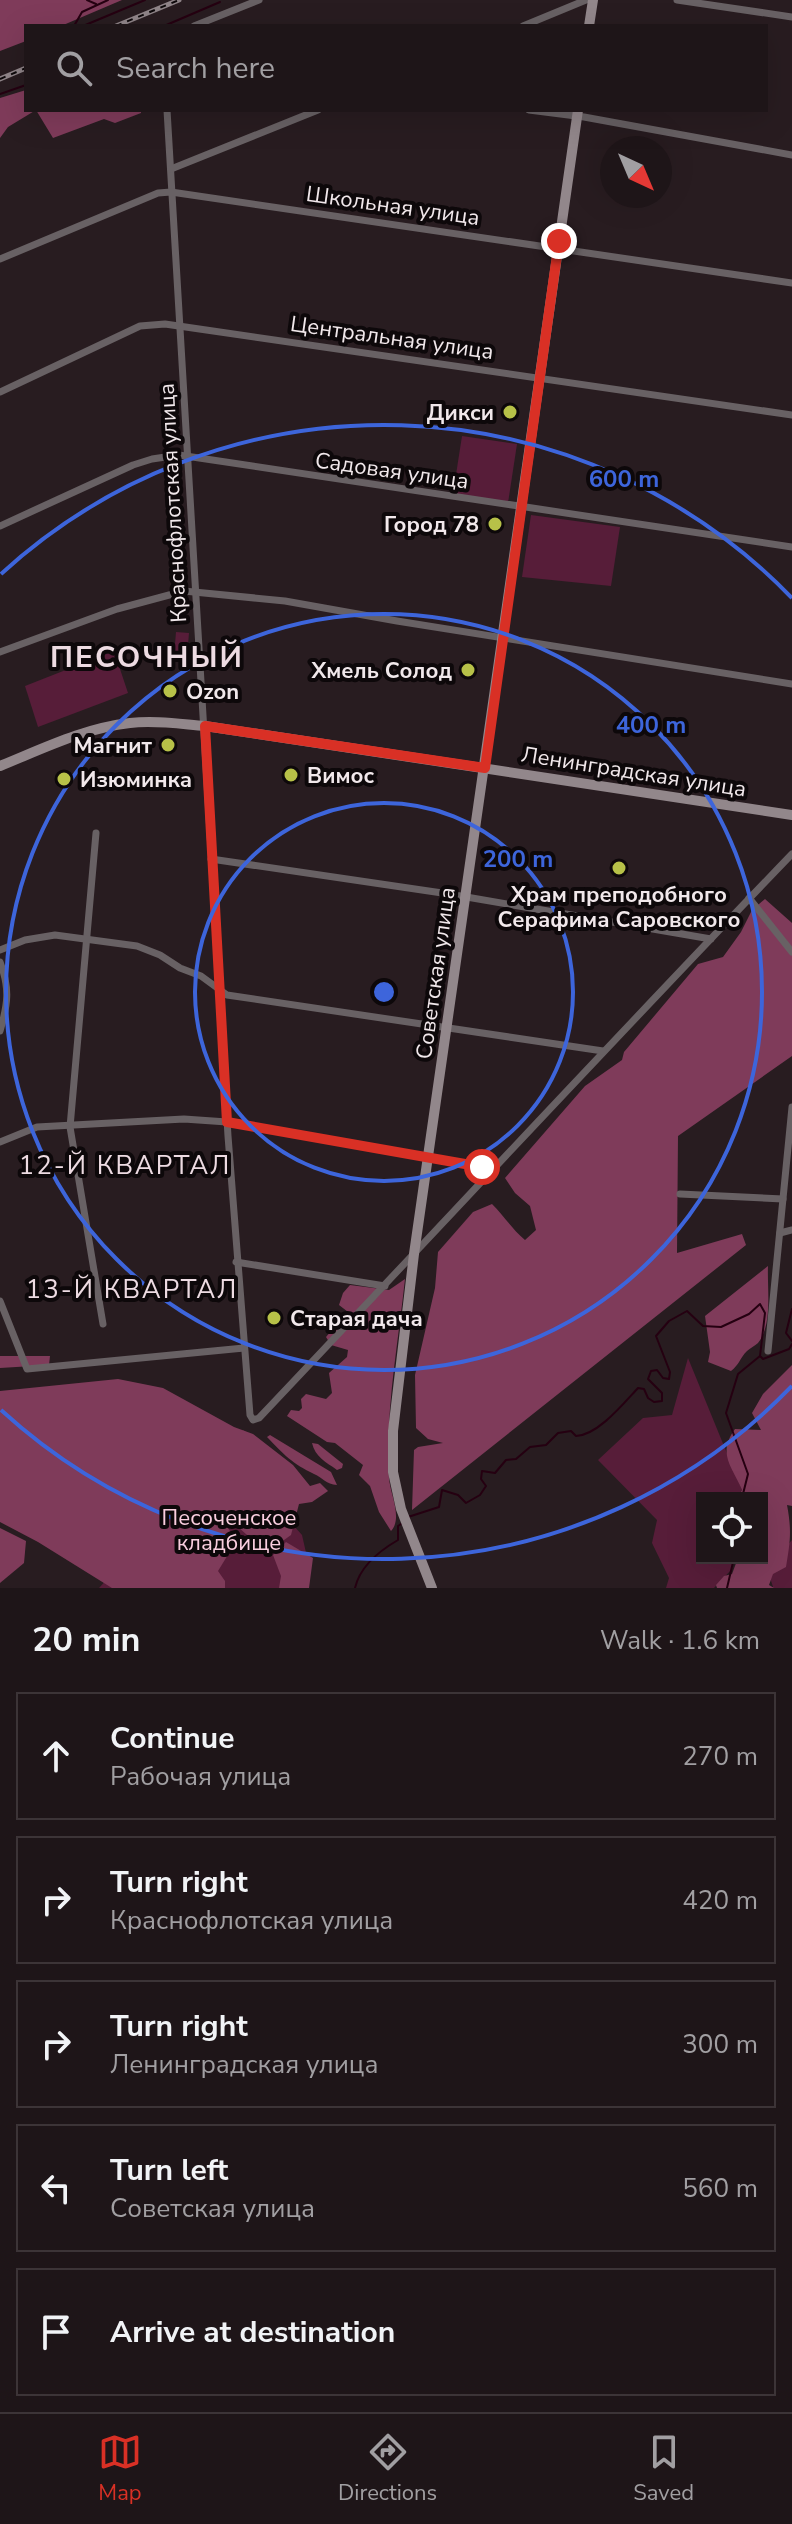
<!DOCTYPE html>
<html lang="en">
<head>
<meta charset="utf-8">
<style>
	body { margin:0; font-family:"Nunito Sans",sans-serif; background:#261e21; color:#f1f3f6 }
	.controls { position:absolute; right:24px; bottom:24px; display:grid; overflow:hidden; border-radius:0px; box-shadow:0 8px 32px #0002 }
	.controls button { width:72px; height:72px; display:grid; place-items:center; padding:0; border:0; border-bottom:2px solid #3c3437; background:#1e1518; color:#f1f3f6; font:40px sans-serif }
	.compass { position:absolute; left:600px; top:136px; width:72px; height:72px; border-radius:50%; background:#1e1518; box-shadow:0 8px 32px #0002; rotate:136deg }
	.stop { position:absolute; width:24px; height:24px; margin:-18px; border:6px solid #d93025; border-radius:50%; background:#fff }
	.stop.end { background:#d93025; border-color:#fff; box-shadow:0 2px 8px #0008 }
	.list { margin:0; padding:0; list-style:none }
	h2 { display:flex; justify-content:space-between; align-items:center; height:104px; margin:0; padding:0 32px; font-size:34px }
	h2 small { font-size:26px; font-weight:400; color:#a19fa2 }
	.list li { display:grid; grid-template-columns:52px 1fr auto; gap:24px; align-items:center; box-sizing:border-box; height:128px; margin:0 16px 16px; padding:0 16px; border:2px solid #3c3437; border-radius:0px }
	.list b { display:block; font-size:30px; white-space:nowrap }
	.list p { margin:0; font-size:26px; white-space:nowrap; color:#a19fa2 }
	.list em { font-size:26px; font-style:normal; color:#a19fa2 }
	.icon { flex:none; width:44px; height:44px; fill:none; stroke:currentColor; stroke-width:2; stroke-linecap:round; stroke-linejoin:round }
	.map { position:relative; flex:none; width:792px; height:1588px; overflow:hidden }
	.search { position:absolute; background:#1e1518; box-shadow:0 8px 32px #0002; left:24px; right:24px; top:24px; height:88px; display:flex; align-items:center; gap:20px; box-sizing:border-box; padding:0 28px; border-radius:0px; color:#a19fa2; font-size:30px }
	.sheet { height:824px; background:#1e1518 }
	nav { display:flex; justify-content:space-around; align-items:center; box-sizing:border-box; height:112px; border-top:2px solid #3c3437; background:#1e1518; font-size:22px; color:#a19fa2 }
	nav a { display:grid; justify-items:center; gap:4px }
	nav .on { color:#d93025 }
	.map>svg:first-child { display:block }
	.green { fill:#571d39 }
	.forest { fill:#7f3b5a }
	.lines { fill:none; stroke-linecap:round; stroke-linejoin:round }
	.stream { stroke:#250011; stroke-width:2 }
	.minor { stroke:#686164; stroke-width:7 }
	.secondary { stroke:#92878b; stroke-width:10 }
	.rail-casing { stroke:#8f8488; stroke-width:5 }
	.rail { stroke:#0d080a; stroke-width:2; stroke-dasharray:6; stroke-linecap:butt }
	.route { stroke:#d93025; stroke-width:10 }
	.ring { fill:none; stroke:#3d65db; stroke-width:4 }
	.poi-dot { fill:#b7c148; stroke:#0d080a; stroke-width:3 }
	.labels { text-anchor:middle; stroke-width:8; stroke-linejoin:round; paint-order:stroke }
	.street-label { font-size:22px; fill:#f1e8eb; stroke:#0d080a }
	.poi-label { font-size:22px; font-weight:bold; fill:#f1e8eb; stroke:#0d080a; text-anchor:end }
	.park-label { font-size:22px; fill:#facedf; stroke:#0d080a }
	.quarter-label { font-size:26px; letter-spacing:2px; fill:#eddbe2; stroke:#0d080a }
	.district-label { font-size:30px; font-weight:bold; letter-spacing:2px; fill:#eddbe2; stroke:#0d080a }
	.centre { fill:#3d65db; stroke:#0d080a; stroke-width:4 }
	.ring-label { font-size:24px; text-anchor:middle; font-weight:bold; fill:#3d65db; stroke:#0d080a; stroke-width:8; stroke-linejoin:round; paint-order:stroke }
</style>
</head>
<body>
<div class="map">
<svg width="792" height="1588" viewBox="0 0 792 1588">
	<rect width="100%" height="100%" fill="#281c20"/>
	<g class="green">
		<polygon points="462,436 517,444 508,503 453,494"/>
		<polygon points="531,515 620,527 611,586 522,577"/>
		<polygon points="176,632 189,633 187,657 174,656"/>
		<polygon points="114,651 128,693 38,727 25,686"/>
		<polygon points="688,1358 742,1490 736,1498 702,1498 702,1558 735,1558 732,1569 714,1588 666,1588 669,1578 652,1543 657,1520 598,1460 643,1418 672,1415"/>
		<polygon points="243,1430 252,1436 285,1516 302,1535 307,1557 300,1588 99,1588"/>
		<polygon points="792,1540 792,1588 770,1588 773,1587 767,1568"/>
	</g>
	<g class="forest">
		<polygon points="0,0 122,0 61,26 26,26 26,41 0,51"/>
		<polygon points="26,90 26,110 141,110 141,113 115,123 104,119 53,138 36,110 8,127 0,138 0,98"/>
		<path d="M 765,899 L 792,923 L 792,1056 L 678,1136 L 677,1253 L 742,1234 L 746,1245 L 412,1510 L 414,1450 L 418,1447 L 443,1443 L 428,1439 L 416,1428 L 415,1375 L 435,1288 L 438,1252 L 473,1212 L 492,1204 C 504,1216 512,1229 525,1240 L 536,1230 L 530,1206 L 515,1193 L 505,1178 L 585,1086 L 622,1060 L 624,1052 L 698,964 L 723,957 L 741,932 L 752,910 Z"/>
		<path d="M 768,1266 C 767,1288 773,1325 758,1343 C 755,1346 750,1348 747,1351 C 740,1358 739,1365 731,1371 L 708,1362 L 710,1352 L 705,1316 Z"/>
		<path d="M 405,1279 C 398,1345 385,1412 389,1478 C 390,1494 403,1518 391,1531 L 379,1512 L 370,1486 L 359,1475 L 363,1465 L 335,1443 L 327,1442 L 287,1416 L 291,1410 L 299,1411 L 302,1408 L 301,1399 L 306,1394 L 326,1399 L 332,1393 L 329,1373 L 347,1357 L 348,1350 L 331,1345 L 326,1337 L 332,1330 L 347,1327 L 352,1315 L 339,1305 L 343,1293 L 350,1285 L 389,1290 Z"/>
		<polygon points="0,1356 50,1356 49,1365 0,1368"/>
		<path d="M 792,1365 L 792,1506 L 787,1505 C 792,1531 790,1543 786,1567 L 773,1574 L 769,1585 L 774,1588 L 717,1588 L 716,1585 L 724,1576 L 732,1574 L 738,1558 L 762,1558 L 762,1498 L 737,1498 L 742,1490 C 732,1466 717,1454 735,1429 L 761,1430 L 752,1413 L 763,1394 Z"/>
		<polygon points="118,1379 163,1388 234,1427 253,1434 293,1465 310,1486 320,1483 328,1491 312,1502 299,1504 291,1535 273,1548 256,1543 228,1518 227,1527 237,1540 218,1571 225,1581 225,1588 112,1588 38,1542 0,1522 0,1391"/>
		<path d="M 270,1435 L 331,1472 L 337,1485 C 326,1484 323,1478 314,1474 C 293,1464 283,1454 267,1437 Z"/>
		<path d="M 312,1443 L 318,1444 L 343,1464 L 342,1468 L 337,1470 C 326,1462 315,1457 312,1443 Z"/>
		<polygon points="0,1528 26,1541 24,1563 0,1583"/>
		<polygon points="286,1542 313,1558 309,1588 279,1588 281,1576 273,1555"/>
	</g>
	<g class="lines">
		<g class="stream">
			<polyline points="87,0 96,4"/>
			<polyline points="74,26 82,12 108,0"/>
			<polyline points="83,26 145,0"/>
			<polyline points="164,26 220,2"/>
			<polyline points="0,94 26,85"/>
			<polyline points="792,1309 786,1333 792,1341"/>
			<polyline points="742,1498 748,1474 726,1413 738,1374 760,1356"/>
			<path d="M 408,1517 L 439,1507 L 442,1490 L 458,1495 L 466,1503 L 480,1495 L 486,1486 L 481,1479 L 482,1471 L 495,1473 L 506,1460 L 516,1459 L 530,1447 L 546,1445 L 558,1433 L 571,1431 L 576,1436 C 598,1435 623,1404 638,1388 L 644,1389 L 648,1398 L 654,1402 L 662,1401 L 662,1393 L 648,1379 L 651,1371 L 657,1370 L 663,1378 L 669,1379 L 670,1372 L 656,1336 L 669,1321 L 687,1311 L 703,1326 L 721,1327 L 749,1314 L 760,1304 L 765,1313 L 760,1356 L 763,1359 L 789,1349 L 792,1344"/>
			<path d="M 355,1588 C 360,1566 379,1551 398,1540 L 398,1526 L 401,1524"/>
			<polyline points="727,1588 734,1558"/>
		</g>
		<g class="minor">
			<polyline points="677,0 792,17"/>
			<polyline points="194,26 259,0"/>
			<polyline points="523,26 586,0"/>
			<path d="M 167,110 L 228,1136 L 250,1415 L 253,1420 L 259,1418 C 437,1230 613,1040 792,854"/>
			<polyline points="529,110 584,117 792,155"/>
			<polyline points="171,169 318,110"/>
			<polyline points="0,259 158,193 171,192 792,283"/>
			<polyline points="0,392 140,326 165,324 792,415"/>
			<polyline points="0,526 133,465 152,459 179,455 792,547"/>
			<polyline points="0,652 117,609 184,591 285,601 397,621 792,684"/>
			<polyline points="96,833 70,1127 103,1324"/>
			<polyline points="211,859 449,894 711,939"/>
			<polyline points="749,898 792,952"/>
			<polyline points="0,950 25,940 55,935 137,946 160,955 180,968 201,976 227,995 603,1051"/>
			<path d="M 0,962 C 10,988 8,1004 0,1031"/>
			<polyline points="0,1142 37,1127 184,1119 227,1122 482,1167 489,1174"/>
			<polyline points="680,1194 783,1199"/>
			<polyline points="780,1233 792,1230"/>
			<polyline points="236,1262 385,1286"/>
			<polyline points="0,1301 27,1369 244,1348"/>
			<polyline points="768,1351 792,1107"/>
		</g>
		<g class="secondary">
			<polyline points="589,26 593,0"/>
			<path d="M 0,766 C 42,749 84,728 130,723 C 155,720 180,724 205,726 L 792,815"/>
			<polyline points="432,1588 401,1509 393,1472 393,1431 414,1254 578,110"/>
		</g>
		<g class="rail-casing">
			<g id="rail">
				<polyline points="116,26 179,0"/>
				<polyline points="0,79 26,68"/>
			</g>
		</g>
		<use href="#rail" class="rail"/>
	</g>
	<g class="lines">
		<polyline class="route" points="482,1167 227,1122 205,726 485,768 559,241"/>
	</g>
	<g class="ring">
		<circle cx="384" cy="992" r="189"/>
		<circle cx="384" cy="992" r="378"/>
		<path d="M792 1386A567 567 0 0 1 1 1410M1 574A567 567 0 0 1 792 598"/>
	</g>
	<g class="poi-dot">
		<circle cx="510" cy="412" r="8"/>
		<circle cx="495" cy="524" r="8"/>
		<circle cx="468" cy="670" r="8"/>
		<circle cx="170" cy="691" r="8"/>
		<circle cx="168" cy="745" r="8"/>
		<circle cx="291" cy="775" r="8"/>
		<circle cx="64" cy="779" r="8"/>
		<circle cx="619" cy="868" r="8"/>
		<circle cx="274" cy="1318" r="8"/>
	</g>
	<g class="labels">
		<g class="street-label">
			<text transform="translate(393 205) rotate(8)" y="8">Школьная улица</text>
			<text transform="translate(392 337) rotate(8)" y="8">Центральная улица</text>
			<text transform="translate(392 470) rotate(8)" y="8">Садовая улица</text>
			<text transform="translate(172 503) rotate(-93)" y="8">Краснофлотская улица</text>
			<text transform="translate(634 771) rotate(9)" y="8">Ленинградская улица</text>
			<text transform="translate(435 973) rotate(-82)" y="8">Советская улица</text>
		</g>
		<g class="poi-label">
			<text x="494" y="420">Дикси</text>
			<text x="479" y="532">Город 78</text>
			<text x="452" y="678">Хмель Солод</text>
			<text x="186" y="699" text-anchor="start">Ozon</text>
			<text x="152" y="753">Магнит</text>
			<text x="307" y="783" text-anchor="start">Вимос</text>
			<text x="80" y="787" text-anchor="start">Изюминка</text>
			<text x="619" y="902" text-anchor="middle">Храм преподобного<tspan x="619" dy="25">Серафима Саровского</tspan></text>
			<text x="290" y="1326" text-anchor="start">Старая дача</text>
		</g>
		<g class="park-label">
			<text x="229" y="1525">Песоченское<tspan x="229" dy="25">кладбище</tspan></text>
		</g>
		<g class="quarter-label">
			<text x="125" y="1174">12-Й КВАРТАЛ</text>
			<text x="132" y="1298">13-Й КВАРТАЛ</text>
		</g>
		<g class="district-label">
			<text x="147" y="667">ПЕСОЧНЫЙ</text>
		</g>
	</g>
	<circle cx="384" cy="992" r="12" class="centre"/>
	<g class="ring-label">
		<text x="624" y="487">600 m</text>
		<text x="651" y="733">400 m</text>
		<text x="518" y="867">200 m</text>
	</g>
</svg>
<div class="controls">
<button><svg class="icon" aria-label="locate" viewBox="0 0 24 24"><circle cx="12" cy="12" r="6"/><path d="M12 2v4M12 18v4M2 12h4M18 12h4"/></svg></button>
</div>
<svg class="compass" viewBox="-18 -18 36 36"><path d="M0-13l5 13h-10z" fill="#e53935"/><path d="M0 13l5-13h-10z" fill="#a19fa2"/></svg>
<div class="stop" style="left:482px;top:1167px"></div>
<div class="stop end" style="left:559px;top:241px"></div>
<div class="search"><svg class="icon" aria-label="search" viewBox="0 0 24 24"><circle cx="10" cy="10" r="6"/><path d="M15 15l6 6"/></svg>Search here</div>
</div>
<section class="sheet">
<h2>20 min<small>Walk · 1.6 km</small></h2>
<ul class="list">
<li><svg class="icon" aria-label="ahead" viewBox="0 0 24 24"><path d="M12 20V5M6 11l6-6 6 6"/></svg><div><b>Continue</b><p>Рабочая улица</p></div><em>270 m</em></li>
<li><svg class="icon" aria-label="right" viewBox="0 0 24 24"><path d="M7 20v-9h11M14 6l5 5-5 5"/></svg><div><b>Turn right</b><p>Краснофлотская улица</p></div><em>420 m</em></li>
<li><svg class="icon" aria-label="right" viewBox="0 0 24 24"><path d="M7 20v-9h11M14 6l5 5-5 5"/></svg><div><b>Turn right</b><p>Ленинградская улица</p></div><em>300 m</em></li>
<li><svg class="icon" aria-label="left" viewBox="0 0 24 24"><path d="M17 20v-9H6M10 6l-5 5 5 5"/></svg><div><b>Turn left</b><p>Советская улица</p></div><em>560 m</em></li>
<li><svg class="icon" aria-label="arrive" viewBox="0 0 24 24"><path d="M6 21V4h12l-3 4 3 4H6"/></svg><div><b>Arrive at destination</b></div></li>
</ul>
</section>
<nav>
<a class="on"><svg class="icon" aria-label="map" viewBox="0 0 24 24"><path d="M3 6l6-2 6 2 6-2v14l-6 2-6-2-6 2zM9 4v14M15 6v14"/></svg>Map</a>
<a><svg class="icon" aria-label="directions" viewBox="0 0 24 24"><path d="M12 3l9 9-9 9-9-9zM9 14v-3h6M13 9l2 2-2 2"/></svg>Directions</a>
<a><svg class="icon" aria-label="saved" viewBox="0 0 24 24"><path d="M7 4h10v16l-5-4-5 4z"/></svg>Saved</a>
</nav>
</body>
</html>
